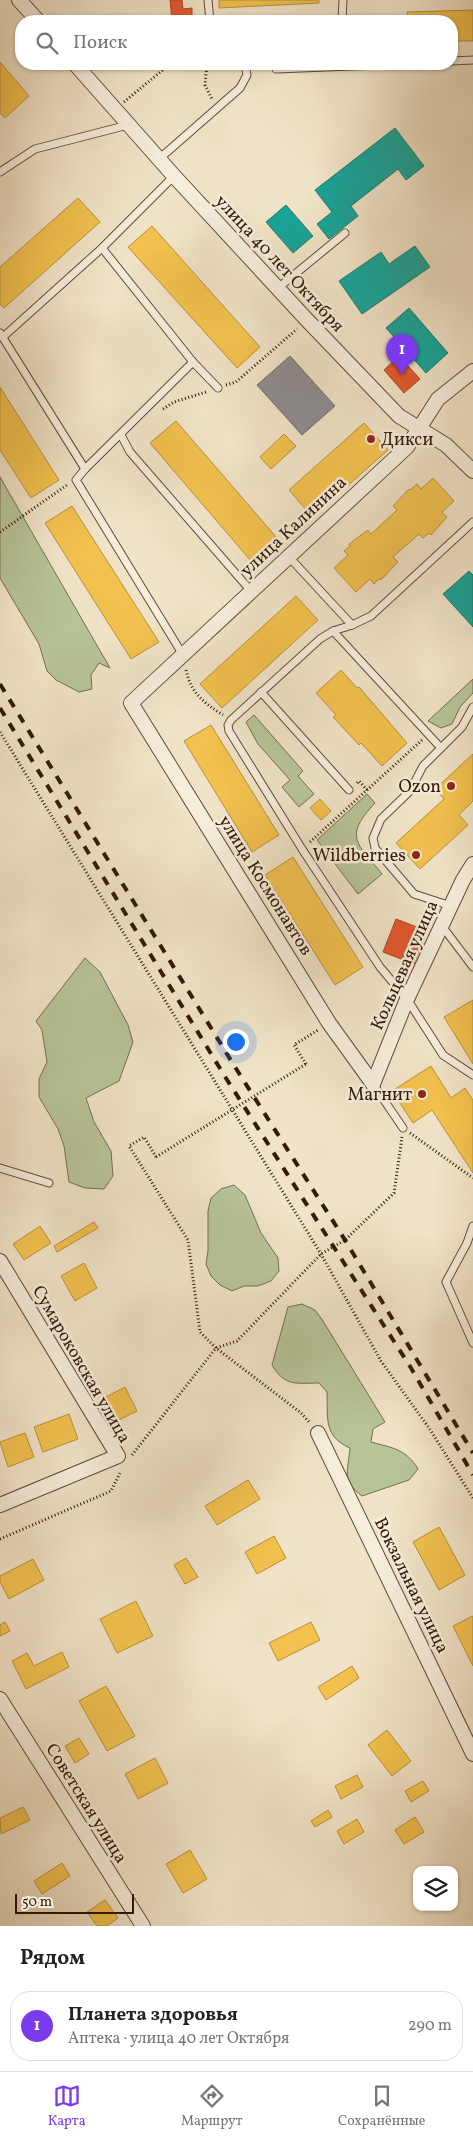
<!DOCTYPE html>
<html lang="ru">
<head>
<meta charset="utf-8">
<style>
	body { margin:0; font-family:Vollkorn,serif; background:#f2f2f2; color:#222 }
	.controls { position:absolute; right:15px; bottom:15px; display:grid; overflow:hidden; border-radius:10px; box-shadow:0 1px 4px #0004 }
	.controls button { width:45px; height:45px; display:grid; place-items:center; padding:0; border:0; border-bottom:1px solid #e0e0e0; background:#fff; color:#222; font:25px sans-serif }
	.scale { position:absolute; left:15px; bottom:12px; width:119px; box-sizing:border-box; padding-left:5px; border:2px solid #341905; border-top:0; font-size:14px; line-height:18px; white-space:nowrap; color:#341905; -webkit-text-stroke:4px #f6eddb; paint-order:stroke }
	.you { position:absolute; left:235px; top:1041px; width:18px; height:18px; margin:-12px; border:4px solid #fff; border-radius:50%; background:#1a73e8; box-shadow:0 0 0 8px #1a73e833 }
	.badge { display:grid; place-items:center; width:32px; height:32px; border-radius:50%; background:#7c3aed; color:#fff; font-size:16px; font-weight:700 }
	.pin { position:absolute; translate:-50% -41px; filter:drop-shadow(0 1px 2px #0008) }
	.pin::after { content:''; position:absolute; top:26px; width:18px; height:15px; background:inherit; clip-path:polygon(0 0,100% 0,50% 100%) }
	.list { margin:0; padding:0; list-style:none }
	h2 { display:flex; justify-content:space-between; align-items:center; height:65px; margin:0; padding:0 20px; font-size:21px }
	h2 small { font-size:16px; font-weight:400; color:#767676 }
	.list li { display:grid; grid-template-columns:32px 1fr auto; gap:15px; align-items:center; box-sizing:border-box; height:70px; margin:0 10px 10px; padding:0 10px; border:1px solid #e0e0e0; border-radius:20px }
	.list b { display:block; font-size:19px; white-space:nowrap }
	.list p { margin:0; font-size:16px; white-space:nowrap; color:#767676 }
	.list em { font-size:16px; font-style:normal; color:#767676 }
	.icon { flex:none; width:28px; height:28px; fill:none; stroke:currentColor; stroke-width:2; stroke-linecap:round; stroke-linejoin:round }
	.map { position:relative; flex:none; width:473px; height:1926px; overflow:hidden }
	.search { position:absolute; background:#fff; box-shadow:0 1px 4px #0004; left:15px; right:15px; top:15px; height:55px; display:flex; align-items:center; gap:12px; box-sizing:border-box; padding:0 18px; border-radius:20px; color:#767676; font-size:19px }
	.sheet { height:145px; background:#fff }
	nav { display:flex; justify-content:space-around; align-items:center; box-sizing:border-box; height:70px; border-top:1px solid #e0e0e0; background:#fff; font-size:14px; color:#767676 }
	nav a { display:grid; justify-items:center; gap:2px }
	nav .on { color:#7c3aed }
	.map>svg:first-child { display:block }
	.green { fill:#b7c498; stroke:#766e4e }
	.homes { fill:#f2c14e; stroke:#b98f38 }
	.shops { fill:#e4572e; stroke:#af4422 }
	.public { fill:#17a398; stroke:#207a6c }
	.industry { fill:#8d8d92; stroke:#726a68 }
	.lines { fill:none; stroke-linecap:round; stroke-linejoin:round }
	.lane-casing { stroke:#634c36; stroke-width:9 }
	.street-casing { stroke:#634c36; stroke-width:16 }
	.path { stroke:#341905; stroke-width:3; stroke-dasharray:1 2.5; stroke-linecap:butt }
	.lane { stroke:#f6eddb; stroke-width:7 }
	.street { stroke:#f6eddb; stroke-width:14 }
	.rail { stroke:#341905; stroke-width:4; stroke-dasharray:9 9; stroke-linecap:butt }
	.path-bridge { stroke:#341905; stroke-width:3; stroke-dasharray:1 2.5; stroke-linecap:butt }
	.poi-dot { fill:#8f2418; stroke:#f6eddb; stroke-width:2 }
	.labels { text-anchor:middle; stroke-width:5; stroke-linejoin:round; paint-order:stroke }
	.street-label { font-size:18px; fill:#341905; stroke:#f6eddb }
	.poi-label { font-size:18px; fill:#341905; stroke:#f6eddb; text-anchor:end }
</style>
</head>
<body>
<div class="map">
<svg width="473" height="1926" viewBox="0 0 473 1926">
	<rect width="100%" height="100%" fill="#f1e3c7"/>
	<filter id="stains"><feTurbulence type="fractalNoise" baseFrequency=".004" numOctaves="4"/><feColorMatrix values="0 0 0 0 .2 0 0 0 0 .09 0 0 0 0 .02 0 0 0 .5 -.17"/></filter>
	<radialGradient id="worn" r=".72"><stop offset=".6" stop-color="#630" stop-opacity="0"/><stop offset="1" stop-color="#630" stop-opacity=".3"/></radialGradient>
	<g class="green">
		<polygon points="0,477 110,668 99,663 91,675 92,689 79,692 56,680 47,671 39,644 0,578"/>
		<polygon points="473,679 473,693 460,707 452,724 441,728 428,721"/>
		<polygon points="254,715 303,771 298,776 314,794 299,807 282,787 290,780 258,744 246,722"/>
		<path d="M 367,794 L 375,803 C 343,837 357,843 382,874 L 358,894 L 317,840 Z"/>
		<polygon points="85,958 100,972 128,1025 133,1042 119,1081 86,1098 94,1122 111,1151 113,1176 104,1189 85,1188 69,1182 64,1146 58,1129 39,1097 39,1079 47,1062 42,1030 36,1021"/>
		<polygon points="234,1185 245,1195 261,1233 278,1258 279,1271 271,1281 258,1286 244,1286 232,1291 220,1285 211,1276 206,1264 208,1251 208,1211 211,1198 221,1189"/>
		<path d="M 302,1304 L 315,1310 L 323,1321 L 385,1422 L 373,1429 L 371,1442 C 393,1448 406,1449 418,1469 L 409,1480 L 362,1496 C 341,1480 348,1471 350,1448 C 323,1436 328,1418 327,1392 L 319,1383 C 296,1383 285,1387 272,1365 L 288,1307 Z"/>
	</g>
	<g class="homes">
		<polygon points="219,0 319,0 319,3 219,8"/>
		<polygon points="473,10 473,41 452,41 452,21 408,21 407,12"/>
		<polygon points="0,62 29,96 5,118 0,113"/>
		<polygon points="78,198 100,222 4,308 0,304 0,267"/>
		<polygon points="152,226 260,347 237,368 128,247"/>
		<polygon points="0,387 59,480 31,498 0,450"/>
		<polygon points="176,421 283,545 257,568 150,443"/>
		<polygon points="364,423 388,450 312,517 289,490"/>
		<polygon points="284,434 296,446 271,469 260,457"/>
		<polygon points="433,478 454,501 442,512 447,517 431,535 429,533 423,538 419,534 393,557 398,562 381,580 380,578 374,584 370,579 356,592 334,568 348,555 344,551 350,546 349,544 368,530 371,534 397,510 393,506 409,489 410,490 417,484 421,489"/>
		<polygon points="72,506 159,642 131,659 45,523"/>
		<polygon points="296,596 318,620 222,708 200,684"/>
		<polygon points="341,670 357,688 359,687 407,743 382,766 361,743 359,745 333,717 336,715 316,693"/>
		<polygon points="211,725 279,835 252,852 184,741"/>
		<polygon points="473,754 473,801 459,815 468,825 420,869 396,843 444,799 435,789"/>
		<polygon points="320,799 331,811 321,820 310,808"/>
		<polygon points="293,857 363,967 335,985 265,875"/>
		<polygon points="473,1000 473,1064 444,1017"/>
		<polygon points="431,1066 451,1098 465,1088 473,1100 473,1173 432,1110 413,1123 392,1091"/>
		<polygon points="94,1222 98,1228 57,1252 54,1246"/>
		<polygon points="40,1226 51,1243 24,1260 13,1244"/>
		<polygon points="84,1263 97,1288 75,1301 61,1276"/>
		<polygon points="125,1387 137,1411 113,1423 102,1399"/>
		<polygon points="69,1414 78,1439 43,1452 34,1427"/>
		<polygon points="25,1433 34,1457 8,1467 0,1442"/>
		<polygon points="248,1480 260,1499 217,1525 205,1506"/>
		<polygon points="439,1527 465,1575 439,1590 413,1542"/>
		<polygon points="274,1536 286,1558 257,1574 245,1552"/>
		<polygon points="186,1558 198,1577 185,1584 174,1565"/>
		<polygon points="33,1559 44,1580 9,1599 0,1582 0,1576"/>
		<polygon points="136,1601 153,1636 117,1653 100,1619"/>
		<polygon points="473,1616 473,1666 453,1626"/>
		<polygon points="5,1622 10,1631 0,1636 0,1625"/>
		<polygon points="311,1622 320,1640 278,1661 269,1643"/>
		<polygon points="62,1652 69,1667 26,1689 12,1661 27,1653 34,1666"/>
		<polygon points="352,1666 359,1678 326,1700 318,1687"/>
		<polygon points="106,1686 135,1736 107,1751 79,1701"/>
		<polygon points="387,1730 411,1761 392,1776 368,1745"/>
		<polygon points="79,1738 89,1754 75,1763 65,1746"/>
		<polygon points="155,1758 168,1783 138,1799 125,1774"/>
		<polygon points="357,1775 363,1787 341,1799 335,1786"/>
		<polygon points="423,1781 429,1791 411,1802 405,1791"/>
		<polygon points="23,1807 30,1820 1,1834 0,1818"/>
		<polygon points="328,1810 332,1817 315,1827 311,1821"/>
		<polygon points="415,1817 424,1832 404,1844 395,1830"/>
		<polygon points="357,1819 364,1832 344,1844 337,1831"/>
		<polygon points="190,1850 207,1879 183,1893 166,1864"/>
		<polygon points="62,1863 70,1876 42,1894 34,1881"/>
		<polygon points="105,1900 118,1918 107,1926 97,1926 87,1912"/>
	</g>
	<g class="shops">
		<polygon points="170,0 182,0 183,9 192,8 192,21 172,21"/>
		<polygon points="399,356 420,379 404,393 384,370"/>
		<polygon points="396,919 427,931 414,964 383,952"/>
	</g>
	<g class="public">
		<polygon points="395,128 424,166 406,180 398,169 351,206 358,216 329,239 317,224 332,212 315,190"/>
		<polygon points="286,205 313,236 293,253 266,222"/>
		<polygon points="415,246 430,267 362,314 339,281 381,252 389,264"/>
		<polygon points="409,308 448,353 426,373 386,328"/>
		<polygon points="469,571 473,575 473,627 443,594"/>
	</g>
	<polygon class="industry" points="290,356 335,406 302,435 257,385"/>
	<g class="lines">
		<g class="lane-casing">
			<g id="lane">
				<polyline points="208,0 210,21"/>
				<polyline points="342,21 343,0"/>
				<polyline points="452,61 473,60"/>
				<polyline points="276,69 403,64"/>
				<polyline points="159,159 240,88 247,75 245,64"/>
				<polyline points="0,172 35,149 128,125"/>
				<polyline points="102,248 193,362 218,388"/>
				<polyline points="278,288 345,233"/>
				<polyline points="0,333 85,469 76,480 183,655"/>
				<polyline points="3,337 102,248 174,176"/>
				<polyline points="121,435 130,452 251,591"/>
				<polyline points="85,469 193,362"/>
				<polyline points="289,557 352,625 333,631 320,639 231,720 228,725 229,731 302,849 380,967 407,999 443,1055 473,1075"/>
				<polyline points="352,625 371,616 473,522"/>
				<polyline points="333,631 441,748 423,766 410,791 381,819 373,838 375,848 414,894 451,906"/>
				<polyline points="261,692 349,790"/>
				<polyline points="441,748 462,727 473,707"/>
				<polyline points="442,926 473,967"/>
				<polyline points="373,1084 403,1128"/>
				<polyline points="0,1168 49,1183"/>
				<polyline points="473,1226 467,1243 446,1282 473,1343"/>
			</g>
		</g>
		<g class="street-casing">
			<g id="street">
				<polyline points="19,0 38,21"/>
				<polyline points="75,64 174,176 307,320 399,416 446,445 473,471"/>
				<polyline points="373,1084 329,1023 131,703 407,447 438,399 473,371"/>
				<polyline points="373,1084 407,999 463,880 473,864"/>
				<polyline points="0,1261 118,1456 0,1505"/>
				<polyline points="318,1433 473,1754"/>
				<polyline points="0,1699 143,1926"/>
			</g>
		</g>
		<g class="path">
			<polyline points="207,64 205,85 212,99"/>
			<polyline points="124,102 170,64"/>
			<polyline points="226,385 236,382 297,329"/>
			<polyline points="163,409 174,402 206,392"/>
			<polyline points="0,532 67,485"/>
			<path d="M 186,670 C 191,693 204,703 223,715"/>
			<polyline points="0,732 321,1254 381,1361 429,1428 473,1498"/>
			<polyline points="357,783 359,781 367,790"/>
			<polyline points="310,842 422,740"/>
			<polyline points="306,1064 294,1045 318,1030"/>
			<polyline points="410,1133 473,1178"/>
			<polyline points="156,1157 144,1137 129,1146 188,1240 200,1332 216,1348 301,1413 310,1423"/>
			<polyline points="132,1455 216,1348 237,1341 321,1254 345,1240 394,1193 402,1137"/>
			<polyline points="0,1539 111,1491 121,1471"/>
		</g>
		<use href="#lane" class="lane"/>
		<use href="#street" class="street"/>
		<g class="rail">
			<polyline points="0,684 235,1067 345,1240 473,1453"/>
			<polyline points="0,708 224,1075 411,1368 473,1475"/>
		</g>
		<polyline class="path-bridge" points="156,1157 306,1064"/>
	</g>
	<g class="poi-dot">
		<circle cx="371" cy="439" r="5"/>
		<circle cx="451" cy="786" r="5"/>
		<circle cx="416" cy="855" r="5"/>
		<circle cx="422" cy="1094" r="5"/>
	</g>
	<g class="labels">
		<g class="street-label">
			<text transform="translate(280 263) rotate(47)" y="6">улица 40 лет Октября</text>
			<text transform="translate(293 526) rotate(-43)" y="6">улица Калинина</text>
			<text transform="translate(266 885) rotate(58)" y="6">улица Космонавтов</text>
			<text transform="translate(404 965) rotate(-66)" y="6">Кольцевая улица</text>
			<text transform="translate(82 1364) rotate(60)" y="6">Сумароковская улица</text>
			<text transform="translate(412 1585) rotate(64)" y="6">Вокзальная улица</text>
			<text transform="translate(87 1803) rotate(58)" y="6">Советская улица</text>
		</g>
		<g class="poi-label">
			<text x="381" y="445" text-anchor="start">Дикси</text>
			<text x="441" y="792">Ozon</text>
			<text x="406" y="861">Wildberries</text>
			<text x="412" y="1100">Магнит</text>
		</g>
	</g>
	<rect width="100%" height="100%" filter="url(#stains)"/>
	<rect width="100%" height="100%" fill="url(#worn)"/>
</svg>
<div class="controls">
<button><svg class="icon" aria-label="layers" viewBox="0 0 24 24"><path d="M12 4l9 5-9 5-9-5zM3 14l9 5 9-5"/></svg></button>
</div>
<div class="scale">50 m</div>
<div class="you"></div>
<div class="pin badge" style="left:402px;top:375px">1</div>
<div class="search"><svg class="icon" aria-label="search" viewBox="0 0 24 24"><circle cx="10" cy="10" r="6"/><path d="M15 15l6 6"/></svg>Поиск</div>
</div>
<section class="sheet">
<h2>Рядом<small></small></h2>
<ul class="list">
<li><span class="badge">1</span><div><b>Планета здоровья</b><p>Аптека · улица 40 лет Октября</p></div><em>290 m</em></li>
</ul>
</section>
<nav>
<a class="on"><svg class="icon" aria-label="map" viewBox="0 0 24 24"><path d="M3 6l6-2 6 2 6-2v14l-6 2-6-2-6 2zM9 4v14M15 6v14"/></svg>Карта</a>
<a><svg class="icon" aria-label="directions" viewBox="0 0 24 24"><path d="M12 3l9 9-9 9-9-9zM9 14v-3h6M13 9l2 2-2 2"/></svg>Маршрут</a>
<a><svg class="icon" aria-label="saved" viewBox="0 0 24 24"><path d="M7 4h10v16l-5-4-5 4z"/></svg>Сохранённые</a>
</nav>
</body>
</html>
